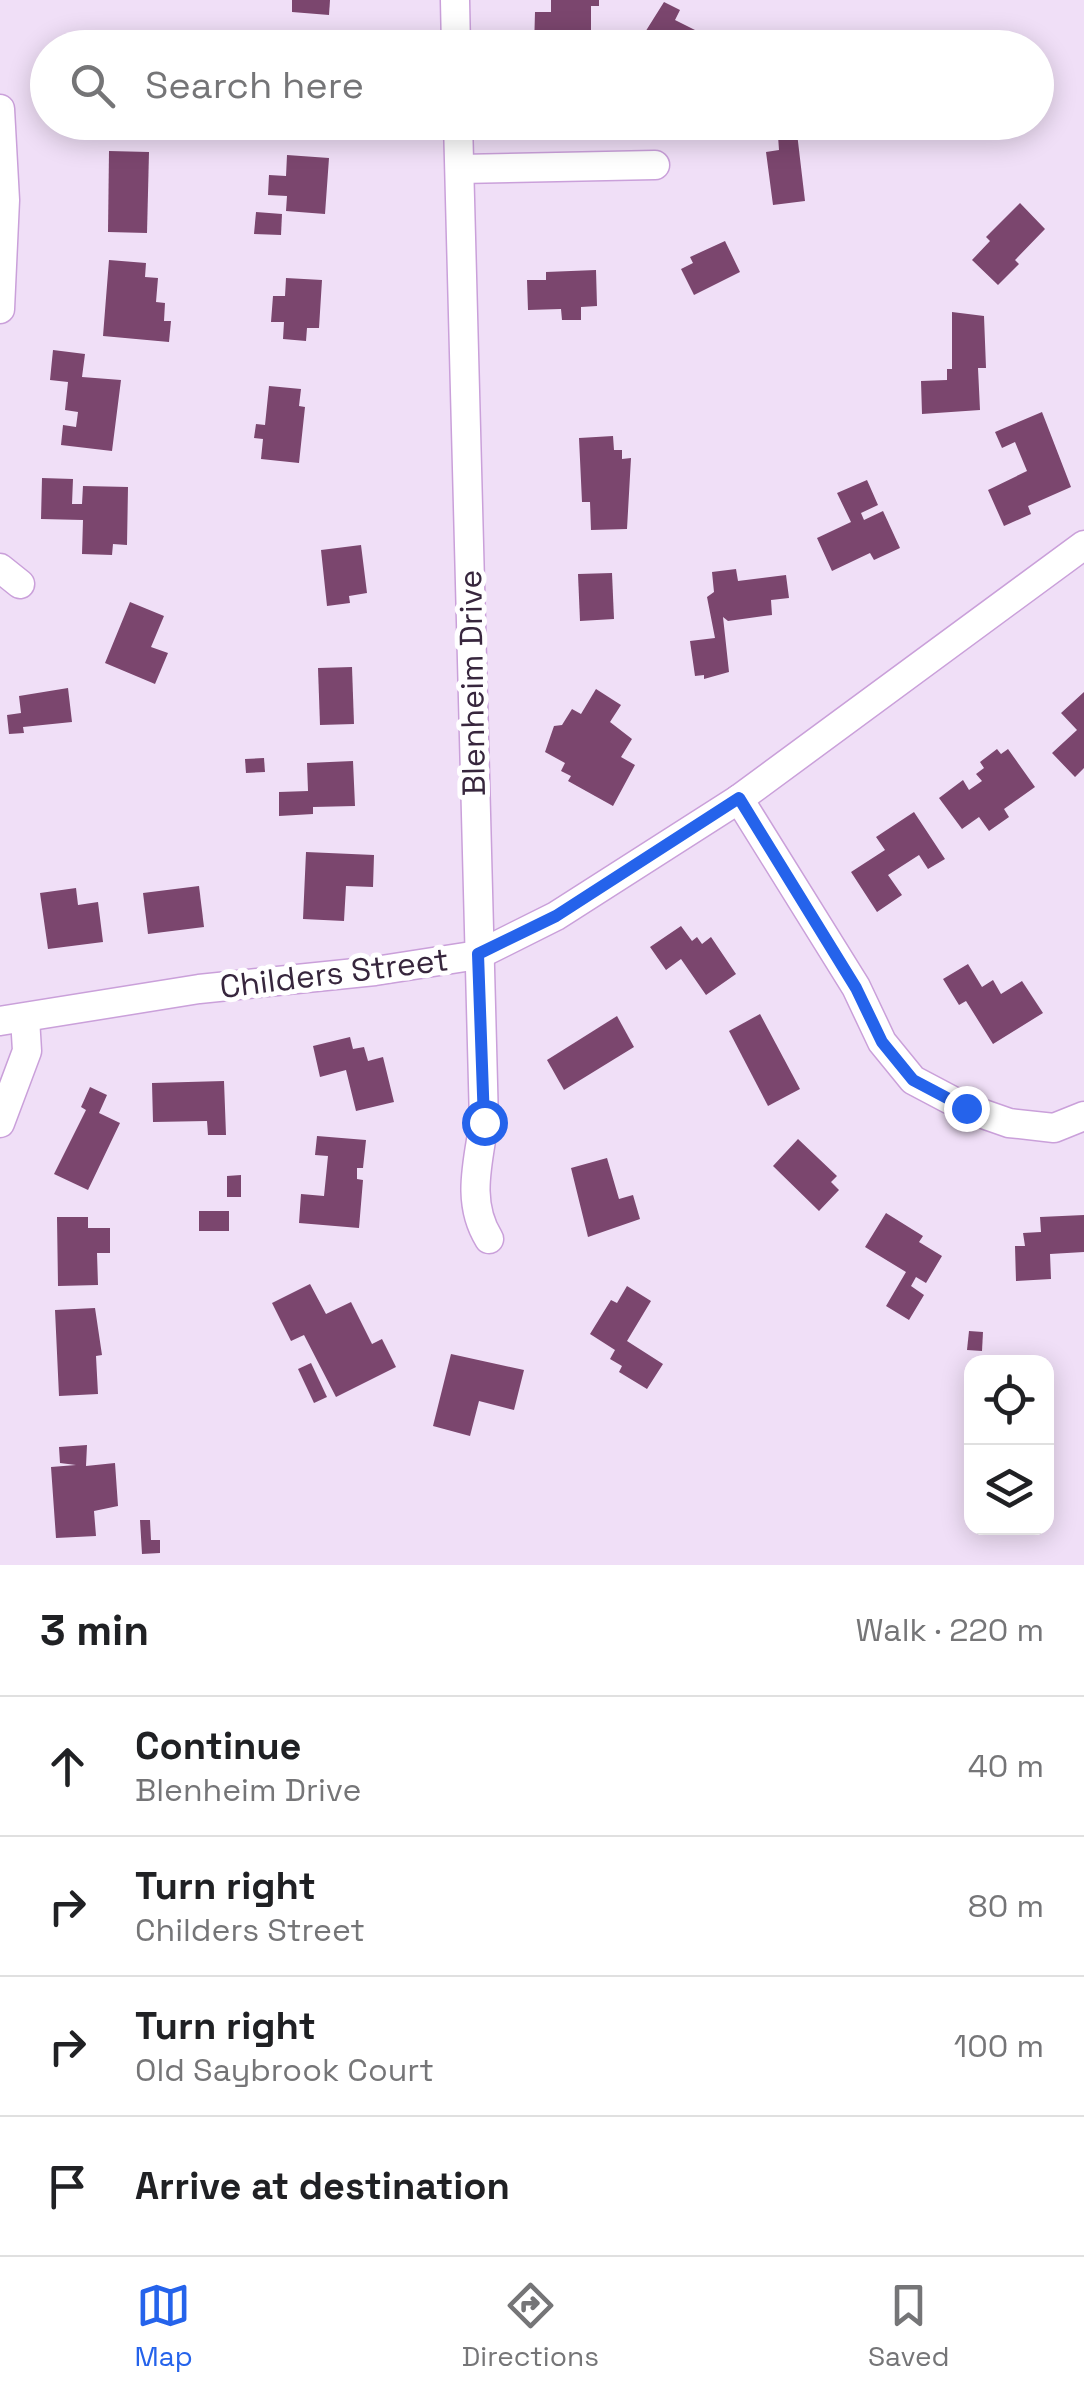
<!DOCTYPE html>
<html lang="en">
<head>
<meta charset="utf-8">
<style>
	body { margin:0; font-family:"Space Grotesk",sans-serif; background:#f2f2f2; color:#202124 }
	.controls { position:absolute; right:30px; bottom:30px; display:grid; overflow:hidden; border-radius:20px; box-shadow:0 5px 25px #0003 }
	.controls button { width:90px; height:90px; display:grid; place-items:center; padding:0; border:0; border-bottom:2px solid #e0e0e0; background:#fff; color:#202124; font:50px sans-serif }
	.stop { position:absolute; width:30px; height:30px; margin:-22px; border:8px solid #2563eb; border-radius:50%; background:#fff }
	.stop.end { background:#2563eb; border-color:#fff; box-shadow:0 2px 10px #0008 }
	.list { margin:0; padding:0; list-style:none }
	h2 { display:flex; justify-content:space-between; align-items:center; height:130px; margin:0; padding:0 40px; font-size:42px }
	h2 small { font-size:32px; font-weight:400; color:#757577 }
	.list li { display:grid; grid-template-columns:65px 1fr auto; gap:30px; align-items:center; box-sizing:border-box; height:140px; padding:0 40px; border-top:2px solid #e0e0e0 }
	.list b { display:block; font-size:38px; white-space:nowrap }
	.list p { margin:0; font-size:32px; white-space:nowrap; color:#757577 }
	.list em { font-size:32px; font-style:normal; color:#757577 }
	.icon { flex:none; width:55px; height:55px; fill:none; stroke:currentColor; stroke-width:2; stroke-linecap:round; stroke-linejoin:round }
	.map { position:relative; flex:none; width:1084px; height:1565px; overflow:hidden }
	.search { position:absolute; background:#fff; box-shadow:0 5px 25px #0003; left:30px; right:30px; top:30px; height:110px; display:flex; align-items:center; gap:25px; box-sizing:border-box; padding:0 35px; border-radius:55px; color:#757577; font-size:38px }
	.sheet { height:690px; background:#fff }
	nav { display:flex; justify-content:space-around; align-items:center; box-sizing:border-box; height:140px; border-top:2px solid #e0e0e0; background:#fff; font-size:28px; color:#757577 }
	nav a { display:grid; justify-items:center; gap:5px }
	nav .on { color:#2563eb }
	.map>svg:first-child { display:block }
	.building { fill:#7b466e }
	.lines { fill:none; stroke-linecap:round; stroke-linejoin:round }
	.street-casing { stroke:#caa0da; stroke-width:31 }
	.street { stroke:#fff; stroke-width:28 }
	.route { stroke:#2563eb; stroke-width:12 }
	.labels { text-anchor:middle; stroke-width:10; stroke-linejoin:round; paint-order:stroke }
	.street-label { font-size:32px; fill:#37263d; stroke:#fff }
</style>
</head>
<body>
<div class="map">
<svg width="1084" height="1565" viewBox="0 0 1084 1565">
	<rect width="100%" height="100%" fill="#f0dff7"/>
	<g class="building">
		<polygon points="292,0 330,0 329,15 292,12"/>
		<polygon points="551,0 599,0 599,6 591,6 591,48 534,48 535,12 551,12"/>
		<polygon points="664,2 680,10 675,20 695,30 691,38 710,48 637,45"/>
		<polygon points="134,31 136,48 101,48 100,35"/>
		<polygon points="282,39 332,45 331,48 281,48"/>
		<polygon points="797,133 805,201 773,205 766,152 779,150 778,136"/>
		<polygon points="109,151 149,152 147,233 108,232"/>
		<polygon points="287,155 329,158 325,214 286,211 287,196 268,195 269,175 286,176"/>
		<polygon points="1020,203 1045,229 1015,260 1019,264 998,285 972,260 990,241 986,237"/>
		<polygon points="256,212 282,214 281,235 254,234"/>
		<polygon points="725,241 740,272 694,295 681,269 693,263 690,257"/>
		<polygon points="109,260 146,263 145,277 158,278 156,302 165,303 164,321 171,321 169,342 103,336"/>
		<polygon points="596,270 597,306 581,307 581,320 562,320 561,309 528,310 527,280 546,280 546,272"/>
		<polygon points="286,278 322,280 319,328 307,328 306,341 283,339 284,322 271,322 273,296 285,296"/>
		<polygon points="952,312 984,316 986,368 978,368 980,410 922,414 921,381 947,380 947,369 952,369"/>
		<polygon points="53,350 85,354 82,377 121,380 112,451 61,445 63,425 76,427 78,412 65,410 68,382 50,380"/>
		<polygon points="269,386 301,389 299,406 305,407 299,463 261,459 263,439 254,438 256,424 265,425"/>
		<polygon points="1042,412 1071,487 1028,506 1031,514 1004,526 988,490 1027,471 1015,442 1002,448 995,432"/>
		<polygon points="613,436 614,450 622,450 622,459 631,458 627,529 591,530 590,502 582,502 579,438"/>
		<polygon points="42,478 73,479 72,504 82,504 83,486 128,487 127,545 113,544 112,555 82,554 83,520 41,519"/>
		<polygon points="867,480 878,505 861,513 864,520 883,511 900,548 874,560 870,553 832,571 817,538 851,522 837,493"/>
		<polygon points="361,545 367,593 349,596 350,603 327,606 321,550"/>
		<polygon points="736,569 738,581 786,575 789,598 771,600 772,615 728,621 723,617 729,672 704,679 704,675 695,676 690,641 715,638 707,597 714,592 712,572"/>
		<polygon points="612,573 614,619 580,621 578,574"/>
		<polygon points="130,602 164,616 151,647 168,653 155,684 105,663"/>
		<polygon points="352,667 354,724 320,725 318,668"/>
		<polygon points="68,688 72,722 23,727 24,733 9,734 7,715 21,713 19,696"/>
		<polygon points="596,689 621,705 610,722 632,739 621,757 635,765 613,806 568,781 571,776 561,771 565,763 545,752 554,726 562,725 572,709 581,714"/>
		<polygon points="1084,692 1084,768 1075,777 1052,753 1077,730 1061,713"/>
		<polygon points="997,749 1001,754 1008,749 1035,787 1004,809 1009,817 989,831 979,817 962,829 939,798 963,780 969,790 982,781 976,774 984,768 980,762"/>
		<polygon points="264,758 265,772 246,773 245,759"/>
		<polygon points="353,761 355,806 313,807 313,814 279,816 279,792 308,791 307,763"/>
		<polygon points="914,812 945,859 928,869 919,855 888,875 902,895 877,912 851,872 885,850 876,837"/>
		<polygon points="306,852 374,855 373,887 346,886 344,921 303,919"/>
		<polygon points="199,886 204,927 148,934 143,893"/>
		<polygon points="76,888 78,905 98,902 103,942 48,949 40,893"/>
		<polygon points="681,926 692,941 697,937 702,944 711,937 736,974 706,995 681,959 666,970 650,947"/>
		<polygon points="968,964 982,987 993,980 1001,994 1022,981 1043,1013 993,1044 966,1001 959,1005 943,979"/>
		<polygon points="760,1014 800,1089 768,1106 729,1031"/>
		<polygon points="617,1016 634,1047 564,1090 547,1060"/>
		<polygon points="350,1037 353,1049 364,1047 368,1061 383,1057 394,1102 356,1111 346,1070 320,1077 313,1046"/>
		<polygon points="224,1081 226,1135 208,1135 207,1121 153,1122 152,1083"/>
		<polygon points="90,1087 107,1095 99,1113 120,1123 88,1190 54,1174 86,1110 81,1107"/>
		<polygon points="317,1136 366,1140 363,1168 357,1168 357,1179 363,1180 359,1228 299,1223 301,1194 324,1196 328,1156 315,1155"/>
		<polygon points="798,1139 837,1176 831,1182 839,1190 819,1211 773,1166"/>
		<polygon points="607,1158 619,1199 633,1195 640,1219 588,1237 571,1168"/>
		<polygon points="241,1175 241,1197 227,1197 227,1176"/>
		<rect x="199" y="1211" width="30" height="20"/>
		<polygon points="886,1213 923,1236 919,1242 942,1256 926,1283 916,1277 911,1286 924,1295 909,1320 886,1306 906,1272 865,1247"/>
		<polygon points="1084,1215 1084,1252 1050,1254 1051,1279 1016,1281 1015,1246 1025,1246 1023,1233 1041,1232 1040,1217"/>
		<polygon points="57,1217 88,1217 88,1228 110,1228 110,1253 97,1253 98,1285 58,1286"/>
		<polygon points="310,1284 326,1314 351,1302 372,1344 382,1339 396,1367 336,1397 304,1335 291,1341 272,1303"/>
		<polygon points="627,1286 651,1301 627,1341 663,1364 647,1389 619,1372 622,1366 610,1359 615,1350 590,1334 611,1300 617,1303"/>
		<polygon points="95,1308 102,1355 96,1356 98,1394 59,1396 55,1310"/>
		<polygon points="969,1331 983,1332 982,1351 967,1350"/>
		<polygon points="451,1354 524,1370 514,1410 479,1401 470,1436 433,1426"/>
		<polygon points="311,1363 327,1397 314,1403 298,1369"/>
		<polygon points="87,1445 86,1466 115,1463 118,1506 94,1511 96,1536 56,1538 51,1467 76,1465 60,1463 59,1447"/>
		<polygon points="140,1520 150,1520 151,1540 160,1540 160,1553 142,1554"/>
	</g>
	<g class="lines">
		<g class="street-casing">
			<g id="street">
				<polyline points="455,0 456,48"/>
				<polyline points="0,109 5,200 0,309"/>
				<path d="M 458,122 L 484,1122 C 478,1163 466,1202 489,1239"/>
				<polyline points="460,169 655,165"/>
				<polyline points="0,568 20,584"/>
				<polyline points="739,799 856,987 882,1042 913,1080 966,1108 1009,1123 1054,1128 1084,1116"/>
				<polyline points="0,1021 199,989 375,971 478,955 556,916 739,799 1084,545"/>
				<polyline points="0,1123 27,1051 25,1018"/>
			</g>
		</g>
		<use href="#street" class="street"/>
	</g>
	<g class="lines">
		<polyline class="route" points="484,1122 478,954 556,916 739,798 856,988 882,1042 913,1080 966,1108"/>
	</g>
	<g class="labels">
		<g class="street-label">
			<text transform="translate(472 683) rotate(-91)" y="11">Blenheim Drive</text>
			<text transform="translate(334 973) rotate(-7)" y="11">Childers Street</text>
		</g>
	</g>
</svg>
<div class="controls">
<button><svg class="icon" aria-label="locate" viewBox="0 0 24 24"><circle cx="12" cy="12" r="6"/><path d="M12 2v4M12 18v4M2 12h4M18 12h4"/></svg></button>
<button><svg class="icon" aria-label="layers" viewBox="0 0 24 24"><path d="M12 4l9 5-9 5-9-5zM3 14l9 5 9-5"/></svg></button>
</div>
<div class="stop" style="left:484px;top:1122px"></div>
<div class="stop end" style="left:966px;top:1108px"></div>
<div class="search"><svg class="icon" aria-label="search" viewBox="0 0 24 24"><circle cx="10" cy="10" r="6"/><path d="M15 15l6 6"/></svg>Search here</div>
</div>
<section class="sheet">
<h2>3 min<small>Walk · 220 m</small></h2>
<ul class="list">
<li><svg class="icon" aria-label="ahead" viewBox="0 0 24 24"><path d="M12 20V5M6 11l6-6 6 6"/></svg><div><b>Continue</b><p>Blenheim Drive</p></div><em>40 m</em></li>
<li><svg class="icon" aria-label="right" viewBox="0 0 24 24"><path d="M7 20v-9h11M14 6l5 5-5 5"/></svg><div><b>Turn right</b><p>Childers Street</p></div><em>80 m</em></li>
<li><svg class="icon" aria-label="right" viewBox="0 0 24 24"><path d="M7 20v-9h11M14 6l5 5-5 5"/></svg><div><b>Turn right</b><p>Old Saybrook Court</p></div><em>100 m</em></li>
<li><svg class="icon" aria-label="arrive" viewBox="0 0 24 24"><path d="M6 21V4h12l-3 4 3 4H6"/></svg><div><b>Arrive at destination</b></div></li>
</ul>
</section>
<nav>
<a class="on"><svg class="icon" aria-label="map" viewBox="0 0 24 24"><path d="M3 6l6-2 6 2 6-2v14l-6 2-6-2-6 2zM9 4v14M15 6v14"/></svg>Map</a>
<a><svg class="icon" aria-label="directions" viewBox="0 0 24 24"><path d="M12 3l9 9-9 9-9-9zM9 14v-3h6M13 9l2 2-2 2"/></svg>Directions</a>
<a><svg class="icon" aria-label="saved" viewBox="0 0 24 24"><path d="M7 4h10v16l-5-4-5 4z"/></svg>Saved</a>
</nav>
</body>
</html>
